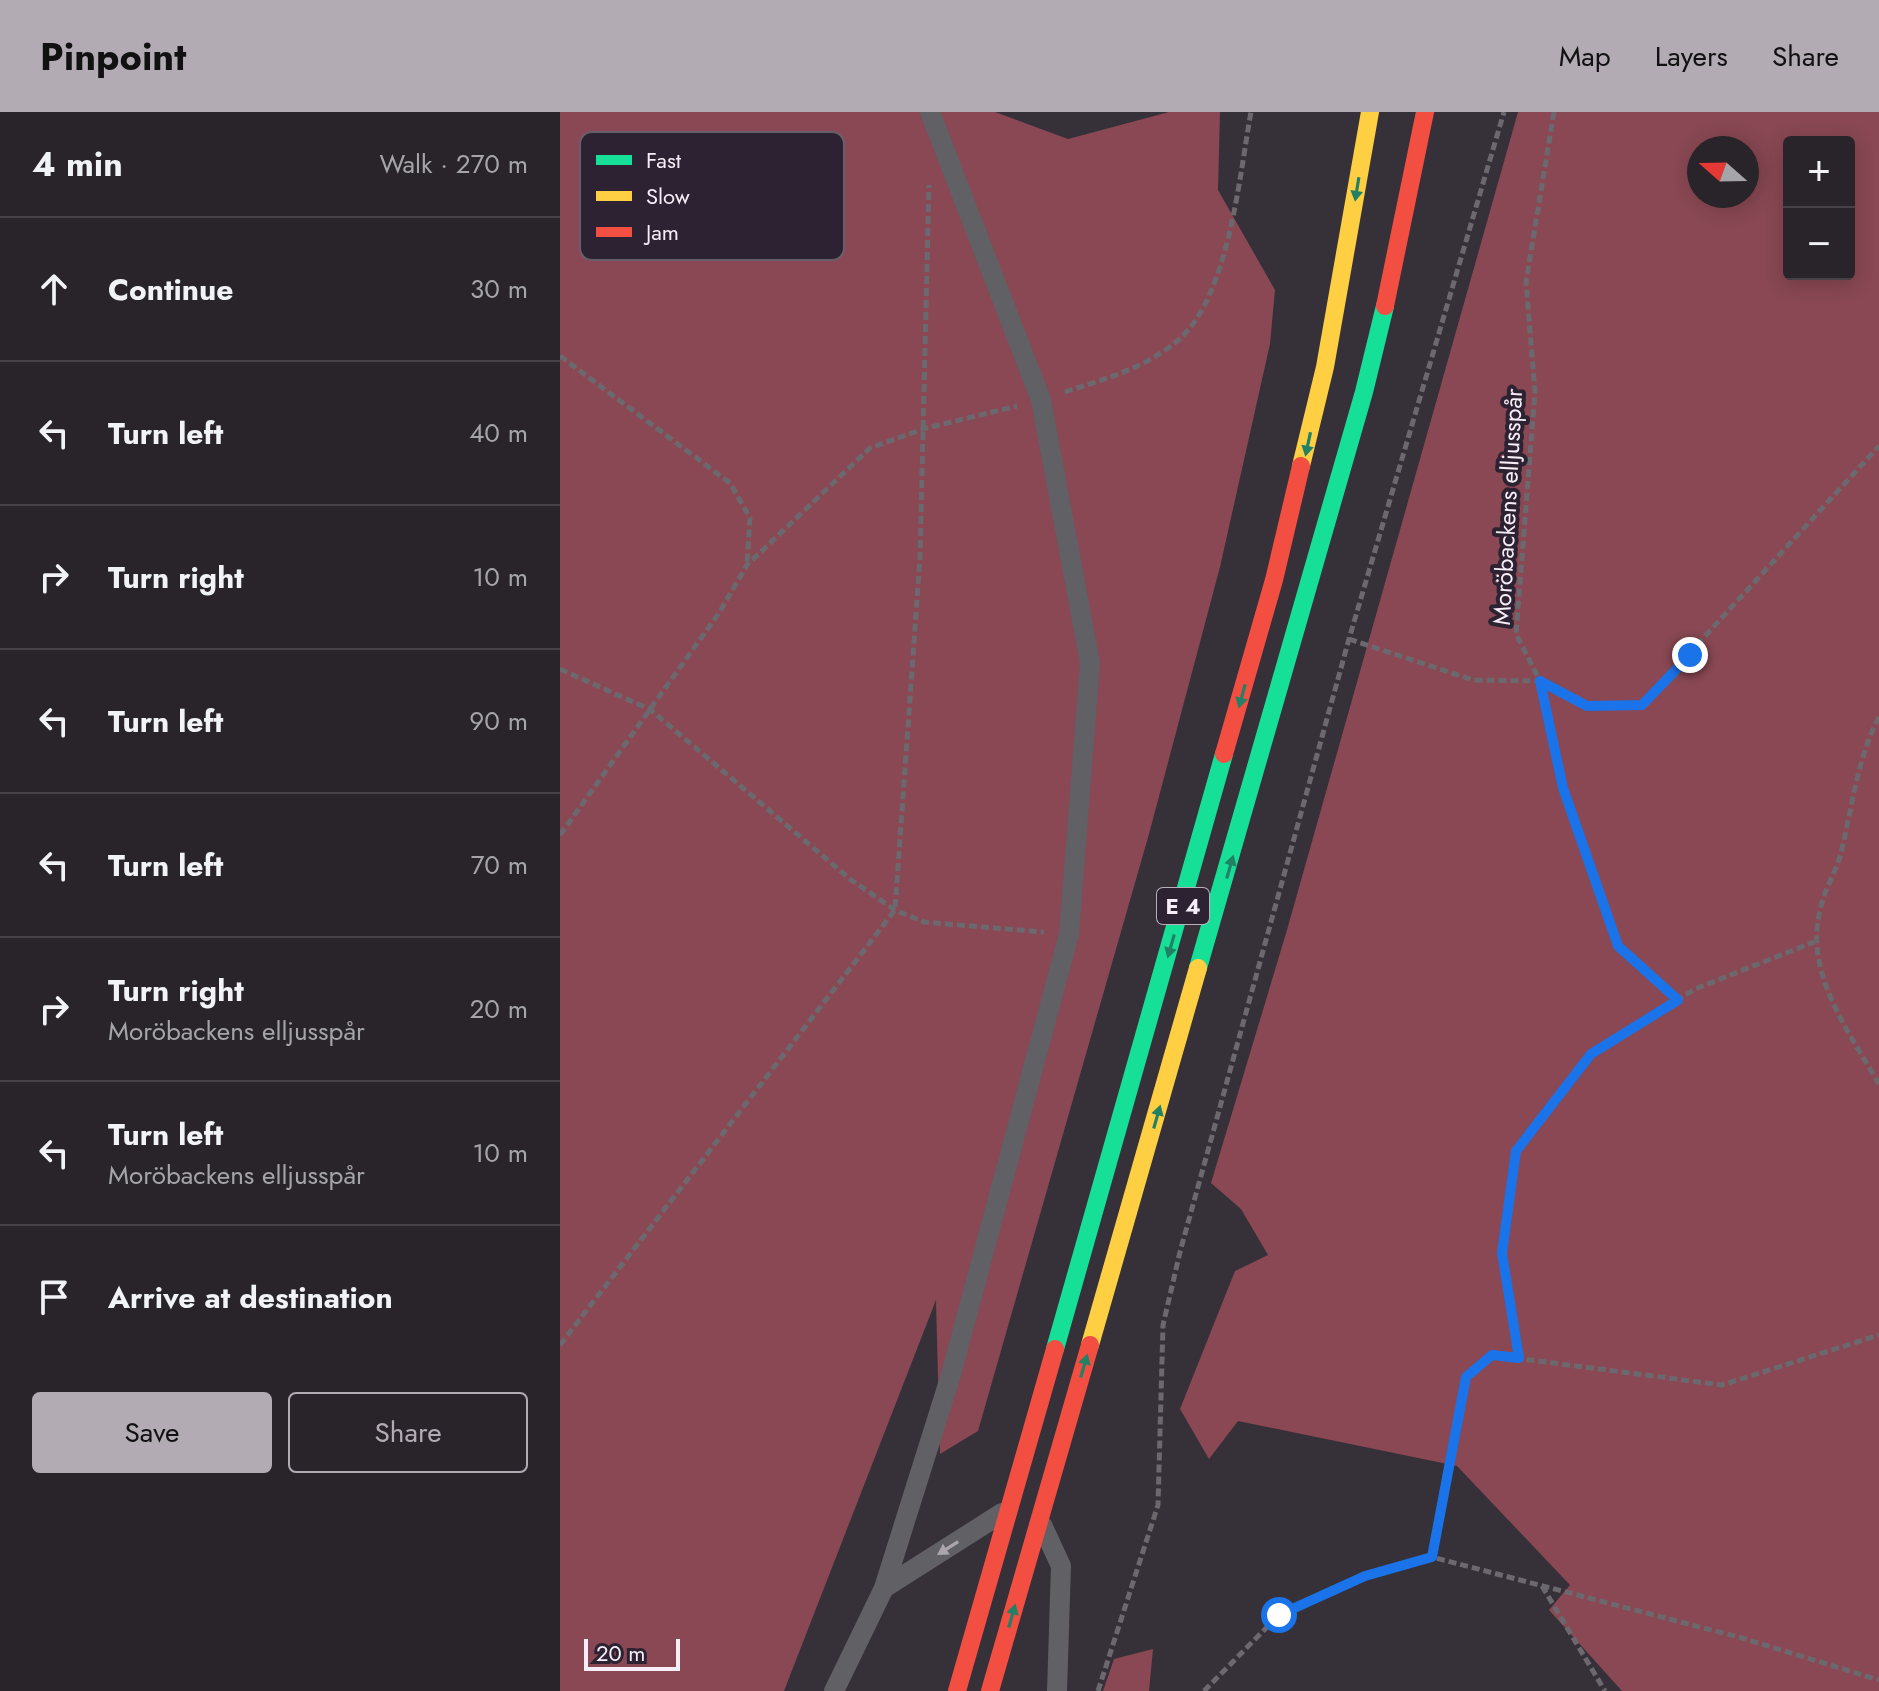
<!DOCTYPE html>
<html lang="en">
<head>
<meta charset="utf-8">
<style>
	body { margin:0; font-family:Jost,sans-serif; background:#302c32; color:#f1f3f6 }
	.controls { position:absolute; right:24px; top:24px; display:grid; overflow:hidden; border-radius:8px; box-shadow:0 4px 20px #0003 }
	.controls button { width:72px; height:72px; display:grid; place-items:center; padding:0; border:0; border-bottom:2px solid #444147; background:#28242a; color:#f1f3f6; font:40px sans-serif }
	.compass { position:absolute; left:1127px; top:24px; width:72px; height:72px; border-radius:50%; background:#28242a; box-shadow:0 4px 20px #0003; rotate:290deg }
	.scale { position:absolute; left:24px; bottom:20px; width:96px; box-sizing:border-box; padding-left:8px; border:4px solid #f5edf7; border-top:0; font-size:22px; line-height:28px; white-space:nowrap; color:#f5edf7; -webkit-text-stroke:6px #2d2231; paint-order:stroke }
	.stop { position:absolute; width:24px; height:24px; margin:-18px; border:6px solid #1a73e8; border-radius:50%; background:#fff }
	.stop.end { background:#1a73e8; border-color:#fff; box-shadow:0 2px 8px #0008 }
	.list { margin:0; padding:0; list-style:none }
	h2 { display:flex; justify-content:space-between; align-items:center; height:104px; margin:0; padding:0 32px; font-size:34px }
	h2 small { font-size:26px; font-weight:400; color:#a5a4a8 }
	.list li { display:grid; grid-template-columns:52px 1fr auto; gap:24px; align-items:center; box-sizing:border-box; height:144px; padding:0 32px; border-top:2px solid #444147 }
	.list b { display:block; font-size:30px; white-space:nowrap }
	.list p { margin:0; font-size:26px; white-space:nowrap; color:#a5a4a8 }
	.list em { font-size:26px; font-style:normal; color:#a5a4a8 }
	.actions { display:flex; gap:16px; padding:24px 32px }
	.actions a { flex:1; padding:18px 0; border:2px solid #b2abb4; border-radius:8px; text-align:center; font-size:28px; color:#b2abb4 }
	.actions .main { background:#b2abb4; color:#111 }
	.icon { flex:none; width:44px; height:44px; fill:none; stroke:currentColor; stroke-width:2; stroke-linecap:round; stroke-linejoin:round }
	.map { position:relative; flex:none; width:1319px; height:1579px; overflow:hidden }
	header { display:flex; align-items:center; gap:48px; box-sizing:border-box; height:112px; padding:0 40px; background:#b2abb4; color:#111 }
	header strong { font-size:38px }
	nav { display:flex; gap:44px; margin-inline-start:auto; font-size:28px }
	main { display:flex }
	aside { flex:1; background:#28242a }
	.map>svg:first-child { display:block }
	.forest { fill:#894853; fill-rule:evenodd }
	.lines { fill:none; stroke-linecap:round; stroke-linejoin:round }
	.path { stroke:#6c696e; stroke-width:5; stroke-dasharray:8 4; stroke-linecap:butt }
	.lane { stroke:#616064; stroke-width:20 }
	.fast { stroke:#16e098; stroke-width:18 }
	.slow { stroke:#ffcf43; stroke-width:18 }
	.jam { stroke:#f24e42; stroke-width:18 }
	.oneway { fill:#228164 }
	.oneway2 { fill:#aba6ae }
	.route { stroke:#1a73e8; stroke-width:10 }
	.labels { text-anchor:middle; stroke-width:8; stroke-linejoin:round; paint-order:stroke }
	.shield { fill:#2d2231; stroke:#b9b0bc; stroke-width:2 }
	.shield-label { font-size:22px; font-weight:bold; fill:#f5edf7 }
	.street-label { font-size:24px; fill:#f5edf7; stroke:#2d2231 }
	.key { fill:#2d2231; stroke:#695f6c; stroke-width:2 }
	.key-label { font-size:22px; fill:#f5edf7 }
</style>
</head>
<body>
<header>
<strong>Pinpoint</strong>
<nav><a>Map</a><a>Layers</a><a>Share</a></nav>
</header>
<main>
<aside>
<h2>4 min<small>Walk · 270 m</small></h2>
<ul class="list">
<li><svg class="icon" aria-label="ahead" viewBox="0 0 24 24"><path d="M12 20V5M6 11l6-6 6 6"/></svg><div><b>Continue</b></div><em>30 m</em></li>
<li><svg class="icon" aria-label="left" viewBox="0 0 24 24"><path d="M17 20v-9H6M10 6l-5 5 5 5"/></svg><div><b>Turn left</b></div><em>40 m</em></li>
<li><svg class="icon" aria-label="right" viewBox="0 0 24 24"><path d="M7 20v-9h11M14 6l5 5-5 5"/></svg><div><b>Turn right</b></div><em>10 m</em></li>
<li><svg class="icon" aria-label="left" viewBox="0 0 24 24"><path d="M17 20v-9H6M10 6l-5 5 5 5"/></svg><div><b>Turn left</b></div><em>90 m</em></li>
<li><svg class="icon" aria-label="left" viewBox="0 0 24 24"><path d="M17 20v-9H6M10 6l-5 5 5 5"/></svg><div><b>Turn left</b></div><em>70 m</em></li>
<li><svg class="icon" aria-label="right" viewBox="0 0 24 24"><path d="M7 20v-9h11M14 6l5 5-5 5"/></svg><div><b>Turn right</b><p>Moröbackens elljusspår</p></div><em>20 m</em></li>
<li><svg class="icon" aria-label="left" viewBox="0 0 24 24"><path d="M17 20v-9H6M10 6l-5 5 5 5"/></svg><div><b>Turn left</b><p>Moröbackens elljusspår</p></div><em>10 m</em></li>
<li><svg class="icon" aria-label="arrive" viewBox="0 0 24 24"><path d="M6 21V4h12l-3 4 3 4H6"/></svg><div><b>Arrive at destination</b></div></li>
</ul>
<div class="actions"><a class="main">Save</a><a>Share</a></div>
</aside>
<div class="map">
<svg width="1319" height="1579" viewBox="0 0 1319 1579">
	<rect width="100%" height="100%" fill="#363038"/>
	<g class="forest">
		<polygon points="0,0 435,0 508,27 609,0 660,0 658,78 715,178 710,232 660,455 589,722 418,1319 380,1342 376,1188 224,1579 0,1579"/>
		<path d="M 958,0 L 1319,0 L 1319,1579 L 1062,1579 L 989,1498 L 1010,1473 L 897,1354 L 678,1309 L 649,1347 L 620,1297 L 675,1159 L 708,1143 L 681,1097 L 651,1071 L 727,818 ZM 1289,30 L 1289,162 L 1229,162 L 1229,30 ZM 1187,36 L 1187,84 L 1139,84 L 1139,36 Z"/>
		<polygon points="593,1537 589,1579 543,1579 554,1547"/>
	</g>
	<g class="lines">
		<g class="path">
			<polyline points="994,0 966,170 975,280 956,522 980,569 1027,594 1082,593 1319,334"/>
			<polyline points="0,244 170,371 190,406 187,452"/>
			<path d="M 505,280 C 544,267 583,257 616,230 C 669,187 679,65 691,0"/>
			<polyline points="789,527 913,568 980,569 1003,676 1058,834 1118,888"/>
			<polyline points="0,557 91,598 290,767 335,798 364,810 484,820"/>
			<path d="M 1319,605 C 1297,647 1292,696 1281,741 C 1276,760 1264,778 1260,798 C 1244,861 1289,920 1319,972"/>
			<polyline points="0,723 159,501 187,453 310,336 363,317 457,294"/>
			<polyline points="0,1233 335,798 360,445 369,73"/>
			<polyline points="959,1246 942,1141 956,1039 1031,942 1135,877 1254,830"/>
			<polyline points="872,1445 906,1265 932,1243 1162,1273 1319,1223"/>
			<polyline points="982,1474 1045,1579"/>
			<polyline points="538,1579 598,1393 603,1213 620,1140 789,527 944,0"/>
			<polyline points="644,1579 719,1503 805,1464 872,1445 1182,1526 1319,1568"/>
		</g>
		<g class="lane">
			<polyline points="483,1415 501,1454 497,1579"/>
			<polyline points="324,1476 442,1401"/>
			<polyline points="274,1579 324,1476 390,1266 509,822 530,551 481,288 370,0"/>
		</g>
		<g class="fast">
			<polyline points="638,856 804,280 825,194"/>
			<polyline points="495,1237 664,642"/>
		</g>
		<g class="slow">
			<polyline points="741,354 765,255 810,0"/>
			<polyline points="530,1233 638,856"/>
		</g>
		<g class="jam">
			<polyline points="825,194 865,0"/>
			<polyline points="664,642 714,468 741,354"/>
			<polyline points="397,1579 495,1237"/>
			<polyline points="430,1579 530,1233"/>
		</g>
	</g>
	<defs><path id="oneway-solid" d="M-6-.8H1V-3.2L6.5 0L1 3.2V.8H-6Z" transform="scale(2)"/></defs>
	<g class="oneway">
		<use href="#oneway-solid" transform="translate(797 77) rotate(99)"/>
		<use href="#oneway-solid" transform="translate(748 332) rotate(102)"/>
		<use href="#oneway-solid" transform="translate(682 584) rotate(105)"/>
		<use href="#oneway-solid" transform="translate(670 755) rotate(-74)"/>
		<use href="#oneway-solid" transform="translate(611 834) rotate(106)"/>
		<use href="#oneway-solid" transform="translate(597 1005) rotate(-74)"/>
		<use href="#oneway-solid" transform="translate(524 1254) rotate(-74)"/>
		<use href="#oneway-solid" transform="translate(452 1504) rotate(-74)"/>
	</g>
	<use class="oneway2" href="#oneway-solid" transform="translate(388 1436) rotate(148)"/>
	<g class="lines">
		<polyline class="route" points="719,1503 805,1464 872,1445 906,1265 932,1243 959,1246 942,1141 956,1039 1031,942 1118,888 1058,834 1003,676 980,569 1027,594 1082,593 1130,543"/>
	</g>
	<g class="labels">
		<rect class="shield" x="597" y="776" width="52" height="36" rx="6"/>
		<g class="shield-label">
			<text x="623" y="802">E 4</text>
		</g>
		<g class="street-label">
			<text transform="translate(948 395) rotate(-87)" y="8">Moröbackens elljusspår</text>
		</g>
	</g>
	<rect x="20" y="20" width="264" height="128" rx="12" class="key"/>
	<rect x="36" y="43" width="36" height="10" fill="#16e098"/>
	<rect x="36" y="79" width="36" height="10" fill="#ffcf43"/>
	<rect x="36" y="115" width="36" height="10" fill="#f24e42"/>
	<g class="key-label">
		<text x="86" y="56">Fast</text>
		<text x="86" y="92">Slow</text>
		<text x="86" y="128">Jam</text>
	</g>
</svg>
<div class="controls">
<button>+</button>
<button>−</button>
</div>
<svg class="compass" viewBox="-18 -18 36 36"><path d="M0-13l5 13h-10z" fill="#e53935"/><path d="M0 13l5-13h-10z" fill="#a5a4a8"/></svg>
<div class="scale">20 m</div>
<div class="stop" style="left:719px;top:1503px"></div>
<div class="stop end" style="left:1130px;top:543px"></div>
</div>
</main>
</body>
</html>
